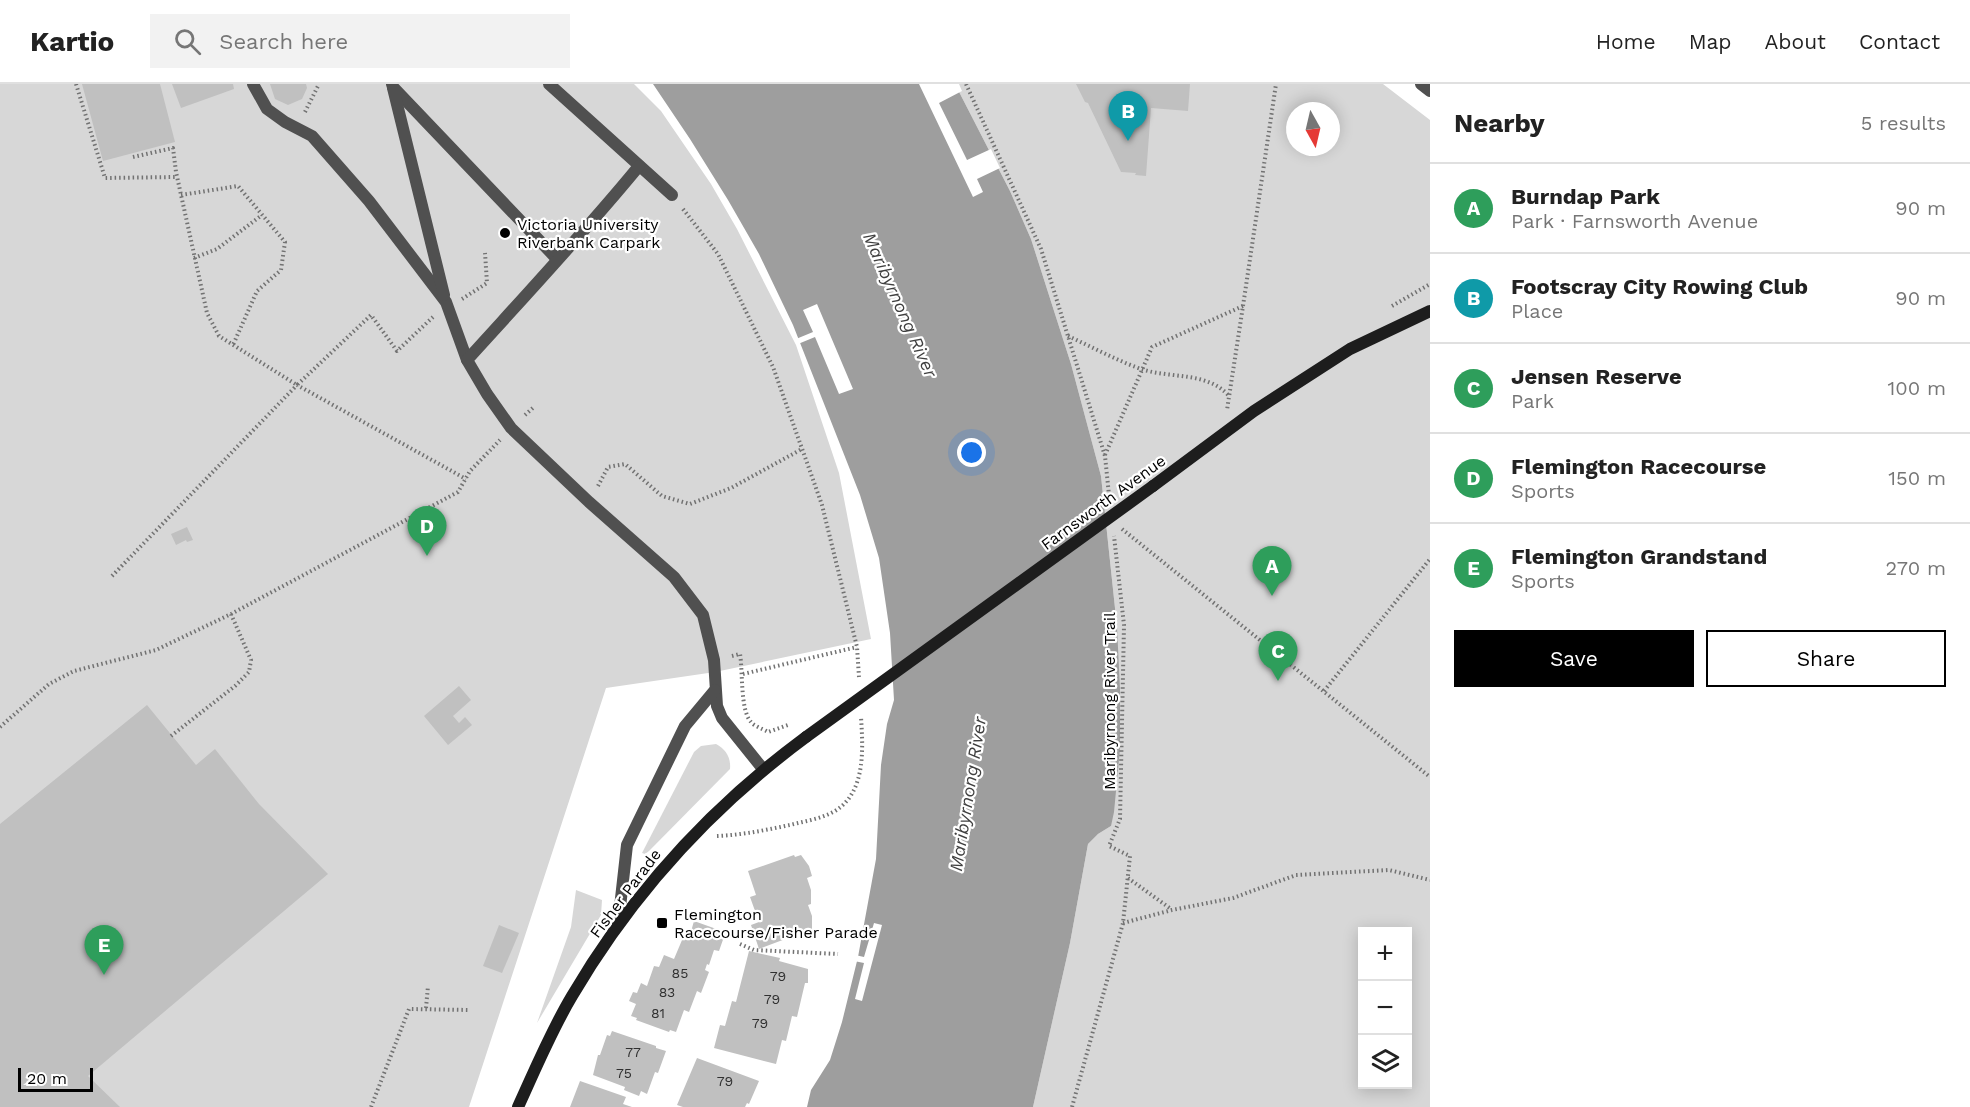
<!DOCTYPE html>
<html lang="en">
<head>
<meta charset="utf-8">
<style>
	body { margin:0; font-family:"Work Sans",sans-serif; background:#f2f2f2; color:#222 }
	.controls { position:absolute; right:18px; bottom:18px; display:grid; overflow:hidden; border-radius:0px; box-shadow:0 3px 15px #0003 }
	.controls button { width:54px; height:54px; display:grid; place-items:center; padding:0; border:0; border-bottom:2px solid #e0e0e0; background:#fff; color:#222; font:30px sans-serif }
	.compass { position:absolute; left:1286px; top:18px; width:54px; height:54px; border-radius:50%; background:#fff; box-shadow:0 3px 15px #0003; rotate:172deg }
	.scale { position:absolute; left:18px; bottom:15px; width:75px; box-sizing:border-box; padding-left:6px; border:3px solid #000; border-top:0; font-size:16px; line-height:21px; white-space:nowrap; color:#000; -webkit-text-stroke:4px #fff; paint-order:stroke }
	.you { position:absolute; left:972px; top:369px; width:21px; height:21px; margin:-15px; border:4px solid #fff; border-radius:50%; background:#1a73e8; box-shadow:0 0 0 9px #1a73e833 }
	.badge { display:grid; place-items:center; width:39px; height:39px; border-radius:50%; background:#000; color:#fff; font-size:20px; font-weight:700 }
	.pin { position:absolute; translate:-50% -50px; filter:drop-shadow(0 2px 3px #0008) }
	.pin::after { content:''; position:absolute; top:32px; width:21px; height:18px; background:inherit; clip-path:polygon(0 0,100% 0,50% 100%) }
	.list { margin:0; padding:0; list-style:none }
	h2 { display:flex; justify-content:space-between; align-items:center; height:78px; margin:0; padding:0 24px; font-size:26px }
	h2 small { font-size:20px; font-weight:400; color:#767676 }
	.list li { display:grid; grid-template-columns:39px 1fr auto; gap:18px; align-items:center; box-sizing:border-box; height:90px; padding:0 24px; border-top:2px solid #e0e0e0 }
	.list b { display:block; font-size:22px; white-space:nowrap }
	.list p { margin:0; font-size:20px; white-space:nowrap; color:#767676 }
	.list em { font-size:20px; font-style:normal; color:#767676 }
	.actions { display:flex; gap:12px; padding:18px 24px }
	.actions a { flex:1; padding:14px 0; border:2px solid #000; border-radius:0px; text-align:center; font-size:21px; color:#000 }
	.actions .main { background:#000; color:#fff }
	.icon { flex:none; width:33px; height:33px; fill:none; stroke:currentColor; stroke-width:2; stroke-linecap:round; stroke-linejoin:round }
	.map { position:relative; flex:none; width:1430px; height:1023px; overflow:hidden }
	header { display:flex; align-items:center; gap:36px; box-sizing:border-box; height:84px; padding:0 30px; background:#fff; border-bottom:2px solid #e0e0e0 }
	header strong { font-size:28px }
	nav { display:flex; gap:33px; margin-inline-start:auto; font-size:21px }
	.search { width:420px; height:54px; background:#f2f2f2; display:flex; align-items:center; gap:15px; box-sizing:border-box; padding:0 21px; border-radius:0px; color:#767676; font-size:22px }
	main { display:flex }
	aside { flex:1; background:#fff }
	.map>svg:first-child { display:block }
	.green { fill:#d7d7d7; fill-rule:evenodd }
	.water { fill:#9e9e9e }
	.pier { fill:#fff }
	.building { fill:#c0c0c0 }
	.lines { fill:none; stroke-linecap:round; stroke-linejoin:round }
	.path { stroke:#727272; stroke-width:4; stroke-dasharray:1.5 3; stroke-linecap:butt }
	.service { stroke:#505050; stroke-width:12 }
	.secondary { stroke:#1d1d1d; stroke-width:12 }
	.secondary-bridge { stroke:#1d1d1d; stroke-width:12 }
	.poi-dot { fill:#000; stroke:#fff; stroke-width:2 }
	.labels { text-anchor:middle; stroke-width:4.5; stroke-linejoin:round; paint-order:stroke }
	.number-label { font-size:14px; fill:#303030 }
	.poi-label { font-size:16px; fill:#000; stroke:#fff; text-anchor:start }
	.street-label { font-size:16px; fill:#000; stroke:#fff }
	.water-label { font-size:18px; font-style:italic; fill:#3f3f3f; stroke:#fff }
</style>
</head>
<body>
<header>
<strong>Kartio</strong>
<div class="search"><svg class="icon" aria-label="search" viewBox="0 0 24 24"><circle cx="10" cy="10" r="6"/><path d="M15 15l6 6"/></svg>Search here</div>
<nav><a>Home</a><a>Map</a><a>About</a><a>Contact</a></nav>
</header>
<main>
<div class="map">
<svg width="1430" height="1023" viewBox="0 0 1430 1023">
	<rect width="100%" height="100%" fill="#fff"/>
	<g class="green">
		<polygon points="0,0 634,0 661,27 711,100 737,145 796,261 839,389 871,555 715,588 606,604 469,1023 0,1023"/>
		<path d="M 955,0 L 1383,0 L 1430,36 L 1430,1023 L 1033,1023 L 1070,859 L 1088,760 L 1098,750 L 1111,742 L 1117,543 L 1101,392 L 1071,280 L 1031,155 L 1010,107 ZM 1295,27 L 1331,27 L 1331,63 L 1295,63 ZM 1362,848 L 1408,848 L 1408,1000 L 1362,1000 Z"/>
		<path d="M 716,660 C 726,665 731,674 730,685 L 649,767 L 645,770 L 642,769 L 694,668 L 701,662 Z"/>
		<polygon points="576,806 602,816 601,831 537,939 571,843"/>
	</g>
	<polygon class="water" points="653,0 955,0 1010,107 1031,155 1071,280 1101,392 1117,543 1120,605 1120,665 1114,728 1111,742 1098,750 1088,760 1070,859 1033,1023 807,1023 811,1006 830,976 842,938 858,873 876,775 881,681 887,640 894,616 890,549 879,474 860,411 793,241 759,170 728,116 690,55"/>
	<g class="pier">
		<polygon points="919,0 959,0 962,7 939,19 967,76 991,65 1000,84 977,95 983,108 973,113"/>
		<polygon points="817,220 853,305 839,310 815,253 798,260 796,255 813,248 803,226"/>
		<polygon points="874,839 882,841 862,917 855,915 864,879 854,877 855,871 864,873"/>
	</g>
	<g class="building">
		<polygon points="82,0 160,0 175,58 103,77"/>
		<polygon points="172,0 233,0 234,5 181,24"/>
		<polygon points="270,0 306,0 307,4 302,15 288,21 275,15"/>
		<polygon points="1076,0 1190,0 1188,27 1151,24 1146,92 1135,91 1136,89 1121,88 1088,19 1085,18"/>
		<polygon points="187,443 193,456 187,458 186,456 176,461 171,450"/>
		<polygon points="459,602 471,616 453,632 459,639 465,633 472,641 448,661 424,632"/>
		<polygon points="147,621 196,681 215,665 259,720 328,790 88,992 120,1023 0,1023 0,740"/>
		<polygon points="794,771 795,773 801,771 809,782 812,792 807,794 811,806 811,820 808,821 812,832 812,845 759,865 751,841 759,838 750,813 756,811 748,787"/>
		<polygon points="694,837 722,847 721,849 725,850 719,867 714,866 709,881 707,880 705,886 709,888 701,909 697,907 689,928 684,926 676,948 670,946 669,948 636,936 637,934 631,932 636,920 629,917 633,908 637,909 641,899 647,902 654,882 659,883 664,871 674,875 685,849 690,851"/>
		<polygon points="499,841 519,849 502,889 483,882"/>
		<polygon points="749,867 780,874 779,877 808,885 808,899 805,899 797,933 792,932 786,957 782,956 776,980 714,964 720,941 725,942 732,917 736,918"/>
		<polygon points="612,947 656,962 656,964 666,967 658,989 655,988 647,1010 641,1007 639,1012 624,1006 625,1003 593,991 598,971 600,971 607,951 610,952"/>
		<polygon points="697,974 759,997 749,1020 747,1019 745,1023 683,1023 677,1021"/>
		<polygon points="580,997 626,1013 623,1020 632,1023 570,1023"/>
	</g>
	<g class="lines">
		<g class="path">
			<polyline points="76,0 105,94 177,93"/>
			<polyline points="966,0 1041,165 1105,372 1109,411"/>
			<polyline points="305,28 319,0"/>
			<polyline points="133,73 173,64 176,88 207,229 219,252 297,301 371,231 397,267 433,233"/>
			<polyline points="181,111 238,102 285,158 281,186 257,207 233,261"/>
			<polyline points="683,125 718,170 773,283 822,421 857,563 859,593"/>
			<polyline points="194,174 217,165 262,131"/>
			<polyline points="462,215 487,199 485,169"/>
			<polyline points="1243,222 1276,0"/>
			<polyline points="1392,222 1430,200"/>
			<path d="M 1068,252 C 1092,263 1116,276 1141,285 C 1171,295 1207,287 1229,312"/>
			<polyline points="525,331 535,322"/>
			<polyline points="1105,371 1152,263 1243,222 1227,326"/>
			<polyline points="598,402 608,383 625,380 662,412 690,420 731,404 802,365"/>
			<polyline points="1122,445 1430,693"/>
			<polyline points="112,492 297,301 466,395"/>
			<path d="M 732,572 L 740,570 C 743,588 740,626 751,638 C 754,642 763,645 768,648 L 788,641"/>
			<polyline points="743,590 857,563"/>
			<polyline points="1324,607 1430,475"/>
			<polyline points="0,643 49,600 74,587 156,566 231,530 458,408 470,387 500,356"/>
			<polyline points="171,652 235,602 249,588 251,576 231,530"/>
			<path d="M 717,752 C 742,751 766,746 790,741 C 805,737 821,735 835,727 C 866,708 863,665 861,633"/>
			<polyline points="1128,794 1171,825"/>
			<polyline points="1123,839 1172,826 1233,814 1296,791 1389,786 1430,796"/>
			<polyline points="740,860 754,866 838,870"/>
			<polyline points="426,924 428,902"/>
			<polyline points="371,1023 409,925 469,926"/>
			<polyline points="1072,1023 1123,839 1130,772 1109,762 1120,735 1124,541 1114,452"/>
		</g>
		<g class="service">
			<polyline points="253,0 267,25 285,38 312,52 369,117 446,218 467,276"/>
			<polyline points="392,0 393,3 557,175"/>
			<polyline points="549,0 672,111"/>
			<polyline points="1421,0 1430,7"/>
			<polyline points="393,4 444,211"/>
			<path d="M 639,82 C 584,149 525,212 467,276 L 487,310 L 511,344 L 589,418 L 674,493 L 703,531 L 714,576 L 717,622 L 722,634 L 763,685"/>
			<polyline points="618,841 627,761 685,642 715,606"/>
		</g>
		<g class="secondary">
			<polyline points="1153,402 1254,327 1350,265 1430,227"/>
			<path d="M 518,1023 C 535,986 551,947 572,912 C 633,808 710,724 806,653"/>
		</g>
		<polyline class="secondary-bridge" points="806,653 1153,402"/>
	</g>
	<g class="poi-dot">
		<circle cx="505" cy="149" r="6"/>
		<rect x="656" y="833" width="12" height="12" rx="3"/>
	</g>
	<g class="labels">
		<g class="number-label">
			<text x="680" y="894">85</text>
			<text x="778" y="897">79</text>
			<text x="667" y="913">83</text>
			<text x="772" y="920">79</text>
			<text x="658" y="934">81</text>
			<text x="760" y="944">79</text>
			<text x="633" y="973">77</text>
			<text x="624" y="994">75</text>
			<text x="725" y="1002">79</text>
		</g>
		<g class="poi-label">
			<text x="517" y="146">Victoria University<tspan x="517" dy="18">Riverbank Carpark</tspan></text>
			<text x="674" y="836">Flemington<tspan x="674" dy="18">Racecourse/Fisher Parade</tspan></text>
		</g>
		<g class="street-label">
			<text transform="translate(1103 418) rotate(-36)" y="6">Farnsworth Avenue</text>
			<text transform="translate(1109 617) rotate(-90)" y="6">Maribyrnong River Trail</text>
			<text transform="translate(625 809) rotate(-53)" y="6">Fisher Parade</text>
		</g>
		<g class="water-label">
			<text transform="translate(900 221) rotate(66)" y="6">Maribyrnong River</text>
			<text transform="translate(968 710) rotate(-81)" y="6">Maribyrnong River</text>
		</g>
	</g>
</svg>
<div class="controls">
<button>+</button>
<button>−</button>
<button><svg class="icon" aria-label="layers" viewBox="0 0 24 24"><path d="M12 4l9 5-9 5-9-5zM3 14l9 5 9-5"/></svg></button>
</div>
<svg class="compass" viewBox="-18 -18 36 36"><path d="M0-13l5 13h-10z" fill="#e53935"/><path d="M0 13l5-13h-10z" fill="#767676"/></svg>
<div class="scale">20 m</div>
<div class="you"></div>
<div class="pin badge" style="left:1272px;top:512px;background:#2e9e5b">A</div>
<div class="pin badge" style="left:1128px;top:57px;background:#0f9aa8">B</div>
<div class="pin badge" style="left:1278px;top:597px;background:#2e9e5b">C</div>
<div class="pin badge" style="left:427px;top:472px;background:#2e9e5b">D</div>
<div class="pin badge" style="left:104px;top:891px;background:#2e9e5b">E</div>
</div>
<aside>
<h2>Nearby<small>5 results</small></h2>
<ul class="list">
<li><span class="badge" style="background:#2e9e5b">A</span><div><b>Burndap Park</b><p>Park · Farnsworth Avenue</p></div><em>90 m</em></li>
<li><span class="badge" style="background:#0f9aa8">B</span><div><b>Footscray City Rowing Club</b><p>Place</p></div><em>90 m</em></li>
<li><span class="badge" style="background:#2e9e5b">C</span><div><b>Jensen Reserve</b><p>Park</p></div><em>100 m</em></li>
<li><span class="badge" style="background:#2e9e5b">D</span><div><b>Flemington Racecourse</b><p>Sports</p></div><em>150 m</em></li>
<li><span class="badge" style="background:#2e9e5b">E</span><div><b>Flemington Grandstand</b><p>Sports</p></div><em>270 m</em></li>
</ul>
<div class="actions"><a class="main">Save</a><a>Share</a></div>
</aside>
</main>
</body>
</html>
